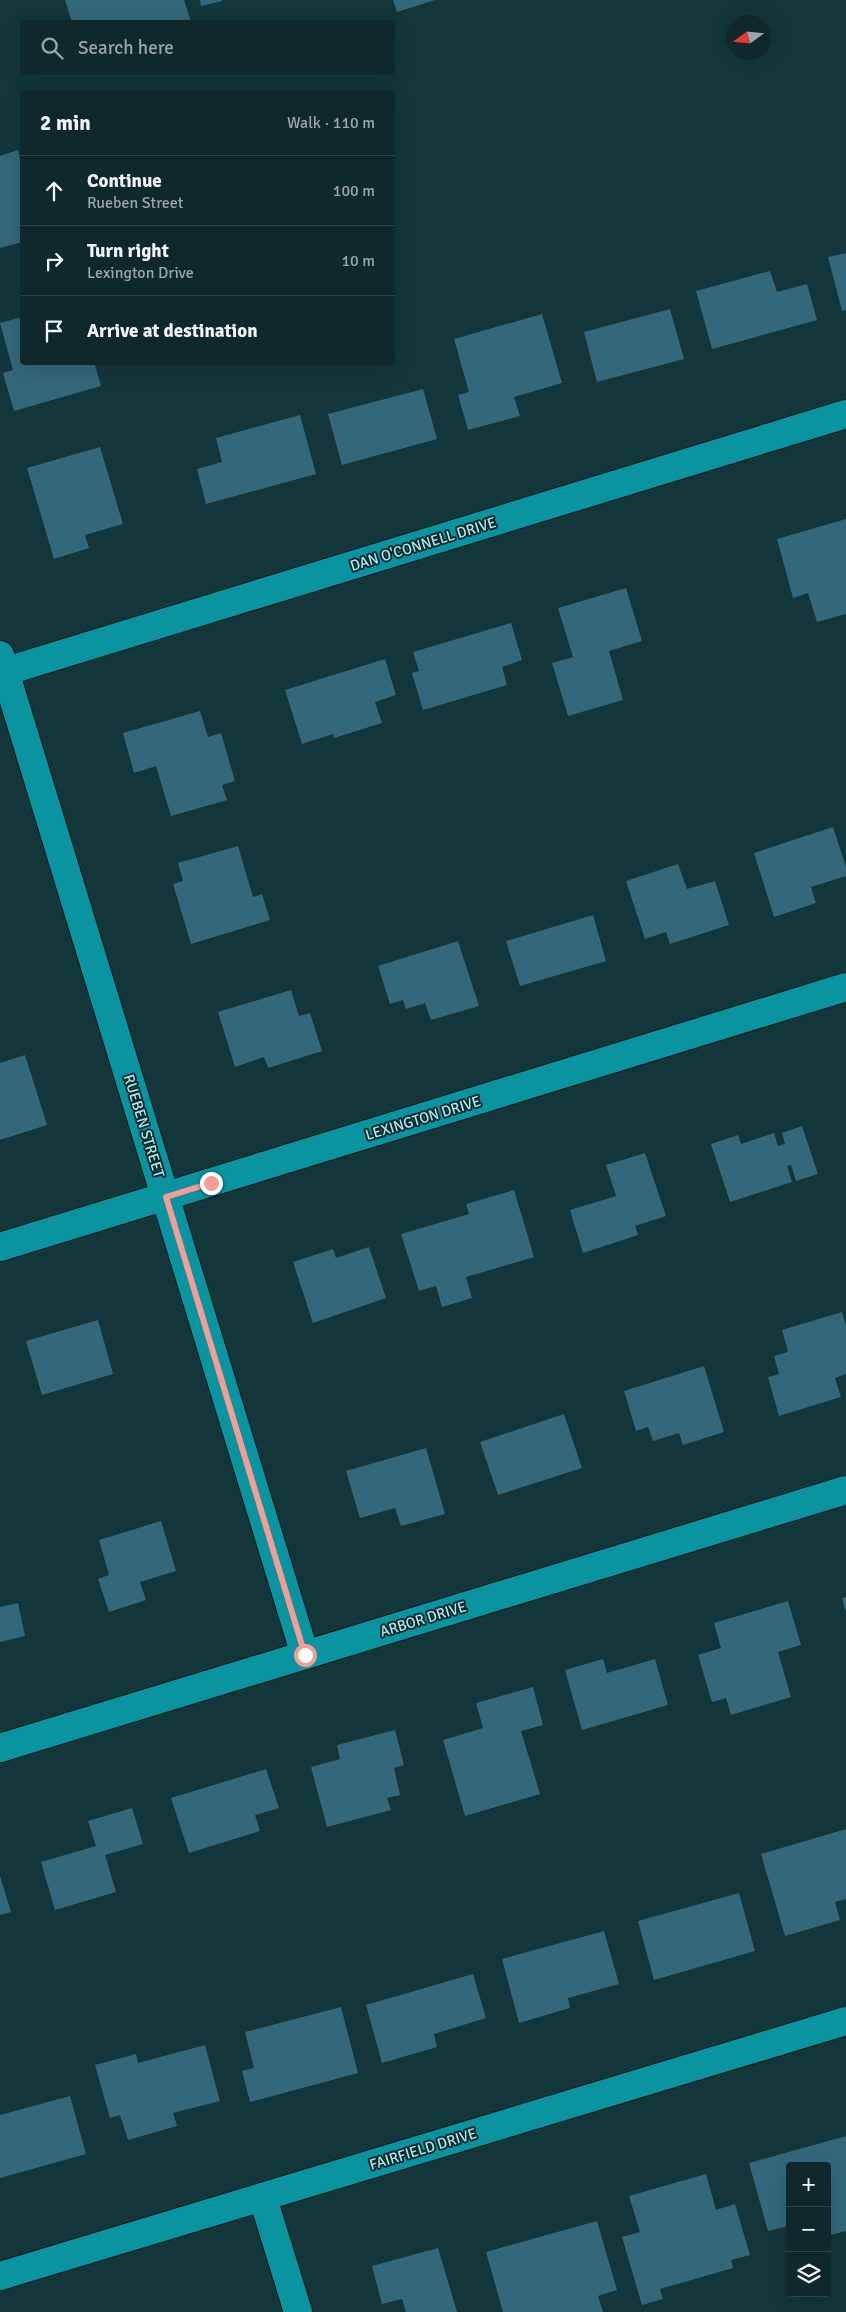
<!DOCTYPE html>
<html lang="en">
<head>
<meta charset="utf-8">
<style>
	body { margin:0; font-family:Signika,sans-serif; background:#1c3438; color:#f1f3f6 }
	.controls { position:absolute; right:15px; bottom:15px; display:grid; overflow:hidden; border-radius:5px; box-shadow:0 5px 20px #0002 }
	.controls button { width:45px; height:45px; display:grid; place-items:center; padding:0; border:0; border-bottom:1px solid #2e4448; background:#0e282c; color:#f1f3f6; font:25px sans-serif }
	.compass { position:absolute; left:726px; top:15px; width:45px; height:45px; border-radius:50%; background:#0e282c; box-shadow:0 5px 20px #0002; rotate:255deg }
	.stop { position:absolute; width:15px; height:15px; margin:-11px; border:4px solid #f59c95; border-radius:50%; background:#fff }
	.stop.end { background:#f59c95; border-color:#fff; box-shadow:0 1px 5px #0008 }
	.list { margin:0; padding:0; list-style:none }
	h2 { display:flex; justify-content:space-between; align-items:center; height:65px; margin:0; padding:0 20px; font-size:21px }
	h2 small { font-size:16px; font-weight:400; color:#9ba6a9 }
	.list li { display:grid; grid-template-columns:32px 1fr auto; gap:15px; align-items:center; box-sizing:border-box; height:70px; padding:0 20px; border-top:1px solid #2e4448 }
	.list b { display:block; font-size:19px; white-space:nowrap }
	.list p { margin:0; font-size:16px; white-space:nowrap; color:#9ba6a9 }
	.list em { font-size:16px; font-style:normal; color:#9ba6a9 }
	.icon { flex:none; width:28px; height:28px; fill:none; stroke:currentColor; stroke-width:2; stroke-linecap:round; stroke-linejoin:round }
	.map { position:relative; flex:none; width:846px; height:2312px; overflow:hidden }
	.search { position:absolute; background:#0e282c; box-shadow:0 5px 20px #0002; left:20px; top:20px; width:375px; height:55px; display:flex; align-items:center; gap:12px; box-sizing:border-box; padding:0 18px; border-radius:5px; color:#9ba6a9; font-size:19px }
	.panel { position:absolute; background:#0e282c; box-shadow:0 5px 20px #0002; left:20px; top:90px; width:375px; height:275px; border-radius:5px }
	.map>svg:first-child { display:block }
	.building { fill:#33677a }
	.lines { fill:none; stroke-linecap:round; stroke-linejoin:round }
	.minor-casing { stroke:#0d1b1d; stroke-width:30 }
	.minor { stroke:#0994a0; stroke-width:28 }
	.route { stroke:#f59c95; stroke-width:6 }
	.labels { text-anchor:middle; stroke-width:4; stroke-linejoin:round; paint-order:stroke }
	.street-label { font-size:15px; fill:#b5e7ec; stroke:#072c30 }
</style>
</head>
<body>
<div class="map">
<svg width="846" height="2312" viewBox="0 0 846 2312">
	<rect width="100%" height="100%" fill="#13363a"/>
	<g class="building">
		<polygon points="65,0 184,0 191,22 72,22"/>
		<polygon points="200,0 222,0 222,1 201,6"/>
		<polygon points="393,0 435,0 397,12"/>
		<polygon points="18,150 22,166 22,242 0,248 0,156"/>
		<polygon points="846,253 846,310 842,311 828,257"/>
		<polygon points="770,271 777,292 807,284 817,320 712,349 696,291"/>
		<polygon points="670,309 684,359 597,382 584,332"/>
		<polygon points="542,314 562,383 514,397 520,416 468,430 458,395 469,392 454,339"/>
		<polygon points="22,317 22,362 94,362 101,386 14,411 3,373 13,370 0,323"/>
		<polygon points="423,389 437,439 342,465 328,414"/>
		<polygon points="300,415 316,474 206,504 197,469 222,462 216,438"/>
		<polygon points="100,447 123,524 85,535 89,548 54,559 27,468"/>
		<polygon points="846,519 846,614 817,622 808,593 793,598 777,539"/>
		<polygon points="626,588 642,641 609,651 623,700 568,716 552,663 573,657 558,608"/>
		<polygon points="511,623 522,660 502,667 507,685 423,710 412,673 419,671 413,652"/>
		<polygon points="385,659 396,695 375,702 382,723 334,738 333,734 302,744 285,690"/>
		<polygon points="200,711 208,737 221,733 235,781 222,785 227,800 171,816 156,766 134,773 123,733"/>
		<polygon points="833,827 846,867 846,876 811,887 816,903 774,917 754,853"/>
		<polygon points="238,846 253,897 262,894 270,920 191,944 173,884 183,881 178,863"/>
		<polygon points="678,864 687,889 715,881 729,925 670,944 666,932 645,939 626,881"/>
		<polygon points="593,915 606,961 520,986 506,941"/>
		<polygon points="458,941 479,1006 431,1020 425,1003 406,1009 403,1000 390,1004 378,966"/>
		<polygon points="291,990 299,1016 310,1013 322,1051 268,1068 264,1057 235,1067 218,1012"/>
		<polygon points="25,1055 47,1125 0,1140 0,1063"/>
		<polygon points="802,1126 818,1174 796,1181 791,1165 787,1166 792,1182 730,1202 711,1144 738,1135 741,1144 774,1133 778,1146 785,1144 782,1133"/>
		<polygon points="645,1153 666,1216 635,1226 638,1235 583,1253 570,1210 616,1196 606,1165"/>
		<polygon points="514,1190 534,1257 466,1277 472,1298 442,1307 436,1286 419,1291 401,1234 469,1214 466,1204"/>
		<polygon points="369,1247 386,1298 313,1323 293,1262 333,1249 336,1258"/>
		<polygon points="842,1312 846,1326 846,1374 835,1378 841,1397 779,1416 768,1377 779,1374 774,1356 788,1352 782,1330"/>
		<polygon points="98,1320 113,1374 42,1395 26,1341"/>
		<polygon points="704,1366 724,1432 683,1445 679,1433 653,1441 648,1427 636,1431 624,1391"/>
		<polygon points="564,1414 582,1468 498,1495 480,1442"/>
		<polygon points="426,1448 445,1514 401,1526 395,1508 360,1518 346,1471"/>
		<polygon points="161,1521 176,1571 140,1582 146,1600 109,1612 98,1579 109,1575 99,1540"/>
		<polygon points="846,1597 846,1610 845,1610 842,1598"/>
		<polygon points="788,1601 801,1645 778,1652 791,1697 731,1715 726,1698 712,1702 698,1655 721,1648 714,1623"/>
		<polygon points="18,1603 25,1636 0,1642 0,1607"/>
		<polygon points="603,1659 607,1673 655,1659 668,1705 582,1730 565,1670"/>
		<polygon points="533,1687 543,1725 521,1731 540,1794 465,1816 443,1740 483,1728 476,1703"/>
		<polygon points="395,1730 404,1765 394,1768 400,1795 387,1798 391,1810 327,1827 311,1767 340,1759 337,1745"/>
		<polygon points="266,1769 279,1808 255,1815 260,1831 189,1853 171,1798"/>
		<polygon points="132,1808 143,1844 105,1855 116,1892 55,1910 41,1862 96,1846 88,1821"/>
		<polygon points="846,1829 846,1899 835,1902 840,1920 785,1936 761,1854"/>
		<polygon points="0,1876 11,1912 0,1915"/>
		<polygon points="739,1893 755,1951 654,1980 638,1921"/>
		<polygon points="604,1931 619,1984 568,1998 570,2008 519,2023 502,1959"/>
		<polygon points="473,1974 486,2018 434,2034 437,2047 382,2063 366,2005"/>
		<polygon points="341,2007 358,2073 250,2102 242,2071 254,2068 245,2032"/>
		<polygon points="205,2045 220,2101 173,2113 177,2126 128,2140 120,2115 110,2118 95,2065 136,2054 138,2063"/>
		<polygon points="70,2096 86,2154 0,2178 0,2115"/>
		<polygon points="846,2136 846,2231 827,2236 827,2166 790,2166 790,2229 788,2226 768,2231 749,2163"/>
		<polygon points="706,2174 716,2210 735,2204 750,2255 731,2260 733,2268 660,2289 663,2299 642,2305 622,2237 640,2232 629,2196"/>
		<polygon points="597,2221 617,2290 598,2296 603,2312 503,2312 486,2252"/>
		<polygon points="438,2248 457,2312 406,2312 402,2299 382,2304 372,2266"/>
	</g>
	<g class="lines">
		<g class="minor-casing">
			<g id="minor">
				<polyline points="0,655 305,1655"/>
				<polyline points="0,673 846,414"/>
				<polyline points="0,1247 846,987"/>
				<polyline points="0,1748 846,1490"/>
				<polyline points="263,2198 298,2312"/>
				<polyline points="0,2276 846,2021"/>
			</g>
		</g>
		<use href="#minor" class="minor"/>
	</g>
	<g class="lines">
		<polyline class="route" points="211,1183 166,1197 305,1655"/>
	</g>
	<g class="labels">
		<g class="street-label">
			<text transform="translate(423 544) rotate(-17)" y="5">DAN O'CONNELL DRIVE</text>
			<text transform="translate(423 1118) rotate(-17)" y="5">LEXINGTON DRIVE</text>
			<text transform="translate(144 1126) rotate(73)" y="5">RUEBEN STREET</text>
			<text transform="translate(423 1619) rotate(-17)" y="5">ARBOR DRIVE</text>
			<text transform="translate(423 2149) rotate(-17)" y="5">FAIRFIELD DRIVE</text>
		</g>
	</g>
</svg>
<div class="controls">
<button>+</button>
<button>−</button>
<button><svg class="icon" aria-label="layers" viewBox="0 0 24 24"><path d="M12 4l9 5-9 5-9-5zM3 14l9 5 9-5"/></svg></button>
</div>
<svg class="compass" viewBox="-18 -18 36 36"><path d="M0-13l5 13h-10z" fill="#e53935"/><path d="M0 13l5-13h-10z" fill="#9ba6a9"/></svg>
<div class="stop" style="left:305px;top:1655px"></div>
<div class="stop end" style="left:211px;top:1183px"></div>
<div class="search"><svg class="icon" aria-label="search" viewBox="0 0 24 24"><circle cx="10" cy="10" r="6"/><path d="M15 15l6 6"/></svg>Search here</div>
<section class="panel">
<h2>2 min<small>Walk · 110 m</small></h2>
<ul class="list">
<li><svg class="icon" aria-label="ahead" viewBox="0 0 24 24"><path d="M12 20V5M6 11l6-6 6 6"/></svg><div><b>Continue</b><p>Rueben Street</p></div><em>100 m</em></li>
<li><svg class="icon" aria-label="right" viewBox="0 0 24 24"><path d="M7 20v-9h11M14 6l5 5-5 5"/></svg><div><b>Turn right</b><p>Lexington Drive</p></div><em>10 m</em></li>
<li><svg class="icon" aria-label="arrive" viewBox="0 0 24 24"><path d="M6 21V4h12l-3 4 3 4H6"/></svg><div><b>Arrive at destination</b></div></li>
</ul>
</section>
</div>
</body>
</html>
